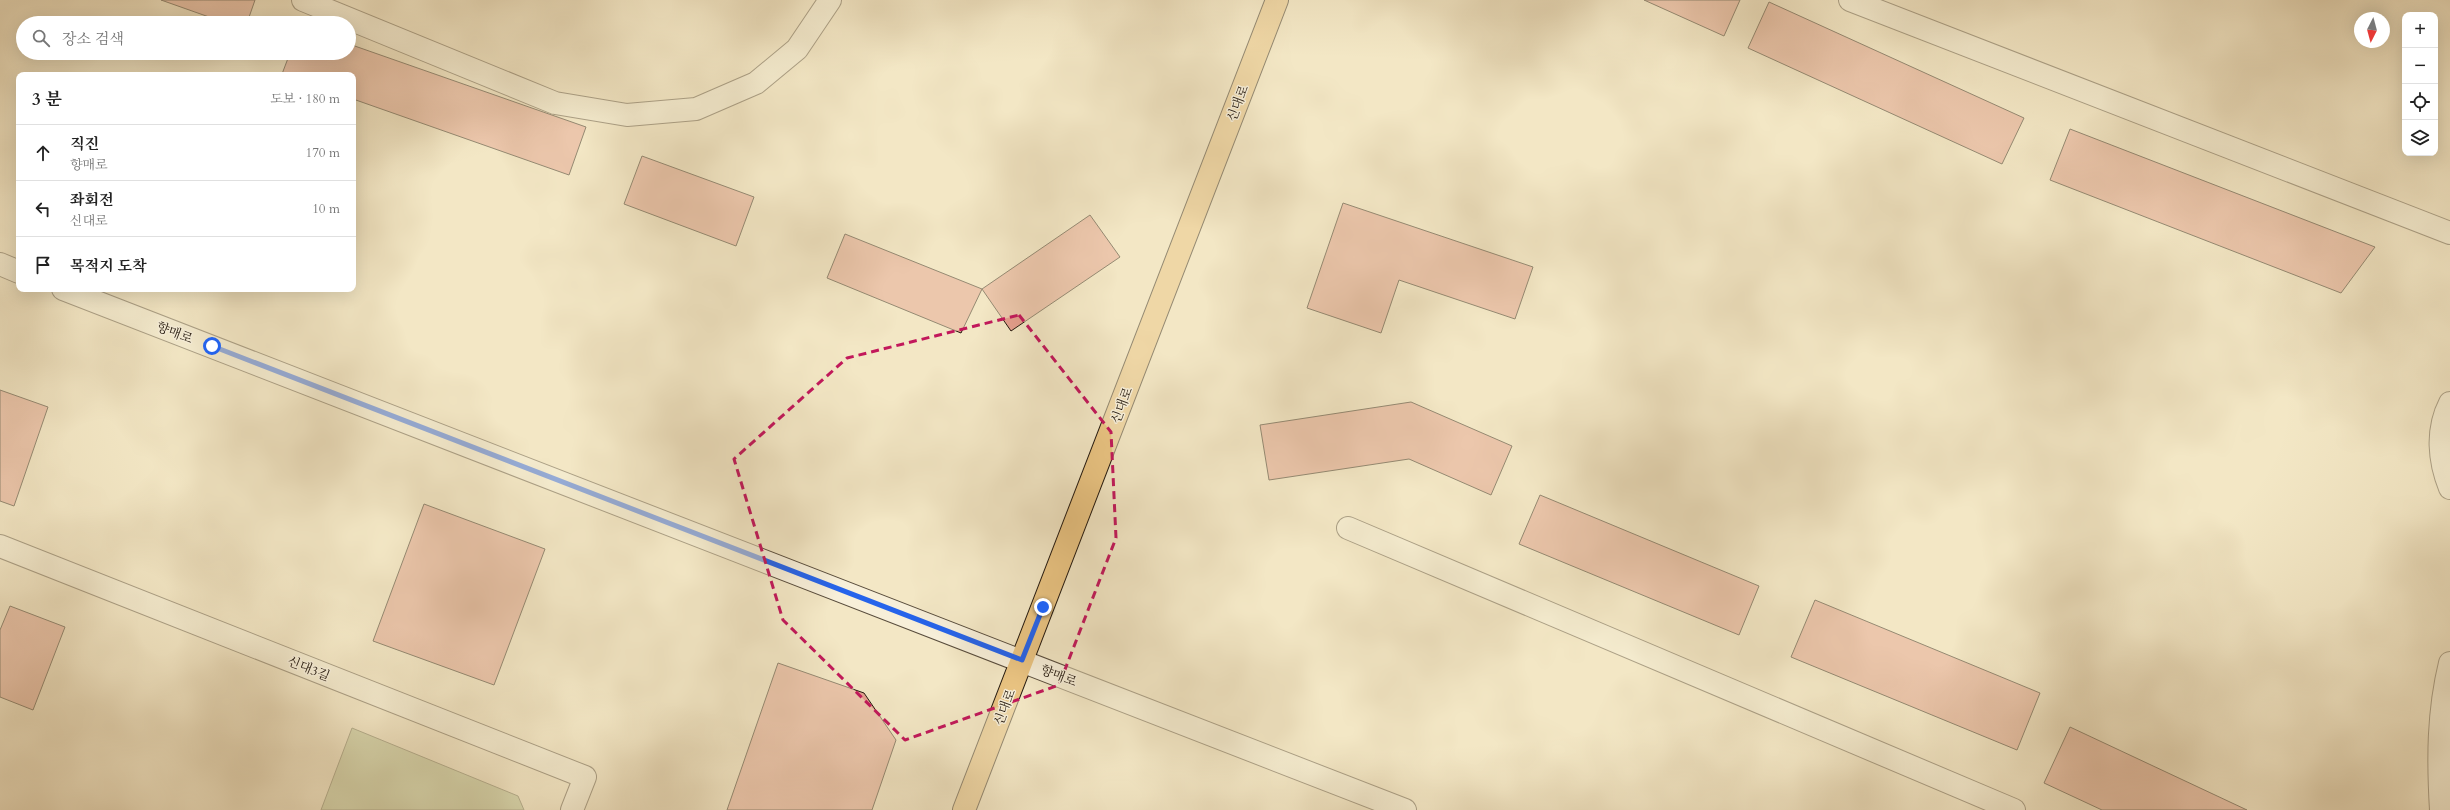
<!DOCTYPE html>
<html lang="ko">
<head>
<meta charset="utf-8">
<style>
	body { margin:0; font-family:Cardo,"Noto Serif KR",serif; background:#f2f2f2; color:#222 }
	.controls { position:absolute; right:12px; top:12px; display:grid; overflow:hidden; border-radius:8px; box-shadow:0 4px 16px #0002 }
	.controls button { width:36px; height:36px; display:grid; place-items:center; padding:0; border:0; border-bottom:1px solid #e0e0e0; background:#fff; color:#222; font:20px sans-serif }
	.compass { position:absolute; left:2354px; top:12px; width:36px; height:36px; border-radius:50%; background:#fff; box-shadow:0 4px 16px #0002; rotate:186deg }
	.stop { position:absolute; width:12px; height:12px; margin:-9px; border:3px solid #2563eb; border-radius:50%; background:#fff }
	.stop.end { background:#2563eb; border-color:#fff; box-shadow:0 1px 4px #0008 }
	.list { margin:0; padding:0; list-style:none }
	h2 { display:flex; justify-content:space-between; align-items:center; height:52px; margin:0; padding:0 16px; font-size:17px }
	h2 small { font-size:13px; font-weight:400; color:#767676 }
	.list li { display:grid; grid-template-columns:26px 1fr auto; gap:12px; align-items:center; box-sizing:border-box; height:56px; padding:0 16px; border-top:1px solid #e0e0e0 }
	.list b { display:block; font-size:15px; white-space:nowrap }
	.list p { margin:0; font-size:13px; white-space:nowrap; color:#767676 }
	.list em { font-size:13px; font-style:normal; color:#767676 }
	.icon { flex:none; width:22px; height:22px; fill:none; stroke:currentColor; stroke-width:2; stroke-linecap:round; stroke-linejoin:round }
	.map { position:relative; flex:none; width:2450px; height:810px; overflow:hidden }
	.search { position:absolute; background:#fff; box-shadow:0 4px 16px #0002; left:16px; top:16px; width:340px; height:44px; display:flex; align-items:center; gap:10px; box-sizing:border-box; padding:0 14px; border-radius:22px; color:#767676; font-size:15px }
	.panel { position:absolute; background:#fff; box-shadow:0 4px 16px #0002; left:16px; top:72px; width:340px; height:220px; border-radius:8px }
	.map>svg:first-child { display:block }
	.green { fill:#bbc594; stroke:#706f52 }
	.building { fill:#e59f8e; stroke:#24190f }
	.lines { fill:none; stroke-linecap:round; stroke-linejoin:round }
	.minor-casing { stroke:#584c3c; stroke-width:24 }
	.major-casing { stroke:#24190f; stroke-width:24 }
	.minor { stroke:#f7efd9; stroke-width:22 }
	.major { stroke:#eac482; stroke-width:22 }
	.route { stroke:#2563eb; stroke-width:5 }
	.marked { fill:none; stroke:#c2185b; stroke-width:3; stroke-dasharray:8 5; stroke-linejoin:round }
	.labels { text-anchor:middle; stroke-width:3; stroke-linejoin:round; paint-order:stroke }
	.street-label { font-size:13px; fill:#24190f; stroke:#f7efd9 }
</style>
</head>
<body>
<div class="map">
<svg width="2450" height="810" viewBox="0 0 2450 810">
	<rect width="100%" height="100%" fill="#f3e7c5"/>
	<filter id="stains"><feTurbulence type="fractalNoise" baseFrequency=".005" numOctaves="4"/><feColorMatrix values="0 0 0 0 .2 0 0 0 0 .09 0 0 0 0 .02 0 0 0 .5 -.17"/></filter>
	<radialGradient id="worn" r=".72"><stop offset=".6" stop-color="#630" stop-opacity="0"/><stop offset="1" stop-color="#630" stop-opacity=".3"/></radialGradient>
	<polygon class="green" points="352,728 518,796 524,810 321,810"/>
	<g class="building">
		<polygon points="161,0 255,0 247,23 226,23"/>
		<polygon points="1644,0 1740,0 1724,36"/>
		<polygon points="1769,2 2024,118 2002,164 1748,48"/>
		<polygon points="349,44 586,127 569,175 353,99 353,75 282,74 290,53 349,53"/>
		<polygon points="2070,129 2375,247 2341,293 2050,180"/>
		<polygon points="642,156 754,197 736,246 624,204"/>
		<polygon points="1343,203 1533,267 1515,319 1399,280 1381,333 1307,308"/>
		<polygon points="1090,215 1120,257 1011,331 982,289"/>
		<polygon points="845,234 982,289 961,333 827,278"/>
		<polygon points="0,390 48,407 14,506 0,501"/>
		<polygon points="1411,402 1512,446 1491,495 1409,459 1269,480 1260,425"/>
		<polygon points="1540,495 1759,586 1739,635 1519,544"/>
		<polygon points="424,504 545,549 494,685 373,641"/>
		<polygon points="1815,600 2040,693 2017,750 1791,657"/>
		<polygon points="10,606 65,627 33,710 0,697 0,630"/>
		<polygon points="778,663 864,693 896,740 872,810 727,810"/>
		<polygon points="2070,727 2247,810 2102,810 2044,783"/>
	</g>
	<g class="lines">
		<g class="minor-casing">
			<g id="minor">
				<polyline points="303,0 555,103 627,115 696,109 756,83 797,49 830,0"/>
				<polyline points="1850,0 2450,233"/>
				<polyline points="0,264 19,272"/>
				<polyline points="63,289 1405,810"/>
				<path d="M 2450,403 C 2436,430 2439,461 2450,488"/>
				<polyline points="1348,528 2014,810"/>
				<polyline points="0,546 585,777 572,810"/>
				<path d="M 2441,810 C 2438,760 2438,712 2450,663"/>
			</g>
		</g>
		<g class="major-casing">
			<polyline id="major" points="964,810 1277,0"/>
		</g>
		<use href="#minor" class="minor"/>
		<use href="#major" class="major"/>
	</g>
	<g class="lines">
		<polyline class="route" points="212,346 1022,660 1043,607"/>
	</g>
	<path d="M0 0H2450V810H0ZM 1019,315 L 1111,432 L 1116,538 L 1059,685 L 905,740 L 783,620 L 734,459 L 847,358 Z" fill="#f3e7c5" fill-opacity=".55" fill-rule="evenodd"/>
	<path class="marked" d="M 1019,315 L 1111,432 L 1116,538 L 1059,685 L 905,740 L 783,620 L 734,459 L 847,358 Z"/>
	<g class="labels">
		<g class="street-label">
			<text transform="translate(1237 103) rotate(-69)" y="5">신대로</text>
			<text transform="translate(175 332) rotate(21)" y="5">향매로</text>
			<text transform="translate(1121 405) rotate(-69)" y="5">신대로</text>
			<text transform="translate(309 668) rotate(22)" y="5">신대3길</text>
			<text transform="translate(1059 675) rotate(21)" y="5">향매로</text>
			<text transform="translate(1004 707) rotate(-69)" y="5">신대로</text>
		</g>
	</g>
	<rect width="100%" height="100%" filter="url(#stains)"/>
	<rect width="100%" height="100%" fill="url(#worn)"/>
</svg>
<div class="controls">
<button>+</button>
<button>−</button>
<button><svg class="icon" aria-label="locate" viewBox="0 0 24 24"><circle cx="12" cy="12" r="6"/><path d="M12 2v4M12 18v4M2 12h4M18 12h4"/></svg></button>
<button><svg class="icon" aria-label="layers" viewBox="0 0 24 24"><path d="M12 4l9 5-9 5-9-5zM3 14l9 5 9-5"/></svg></button>
</div>
<svg class="compass" viewBox="-18 -18 36 36"><path d="M0-13l5 13h-10z" fill="#e53935"/><path d="M0 13l5-13h-10z" fill="#767676"/></svg>
<div class="stop" style="left:212px;top:346px"></div>
<div class="stop end" style="left:1043px;top:607px"></div>
<div class="search"><svg class="icon" aria-label="search" viewBox="0 0 24 24"><circle cx="10" cy="10" r="6"/><path d="M15 15l6 6"/></svg>장소 검색</div>
<section class="panel">
<h2>3 분<small>도보 · 180 m</small></h2>
<ul class="list">
<li><svg class="icon" aria-label="ahead" viewBox="0 0 24 24"><path d="M12 20V5M6 11l6-6 6 6"/></svg><div><b>직진</b><p>향매로</p></div><em>170 m</em></li>
<li><svg class="icon" aria-label="left" viewBox="0 0 24 24"><path d="M17 20v-9H6M10 6l-5 5 5 5"/></svg><div><b>좌회전</b><p>신대로</p></div><em>10 m</em></li>
<li><svg class="icon" aria-label="arrive" viewBox="0 0 24 24"><path d="M6 21V4h12l-3 4 3 4H6"/></svg><div><b>목적지 도착</b></div></li>
</ul>
</section>
</div>
</body>
</html>
